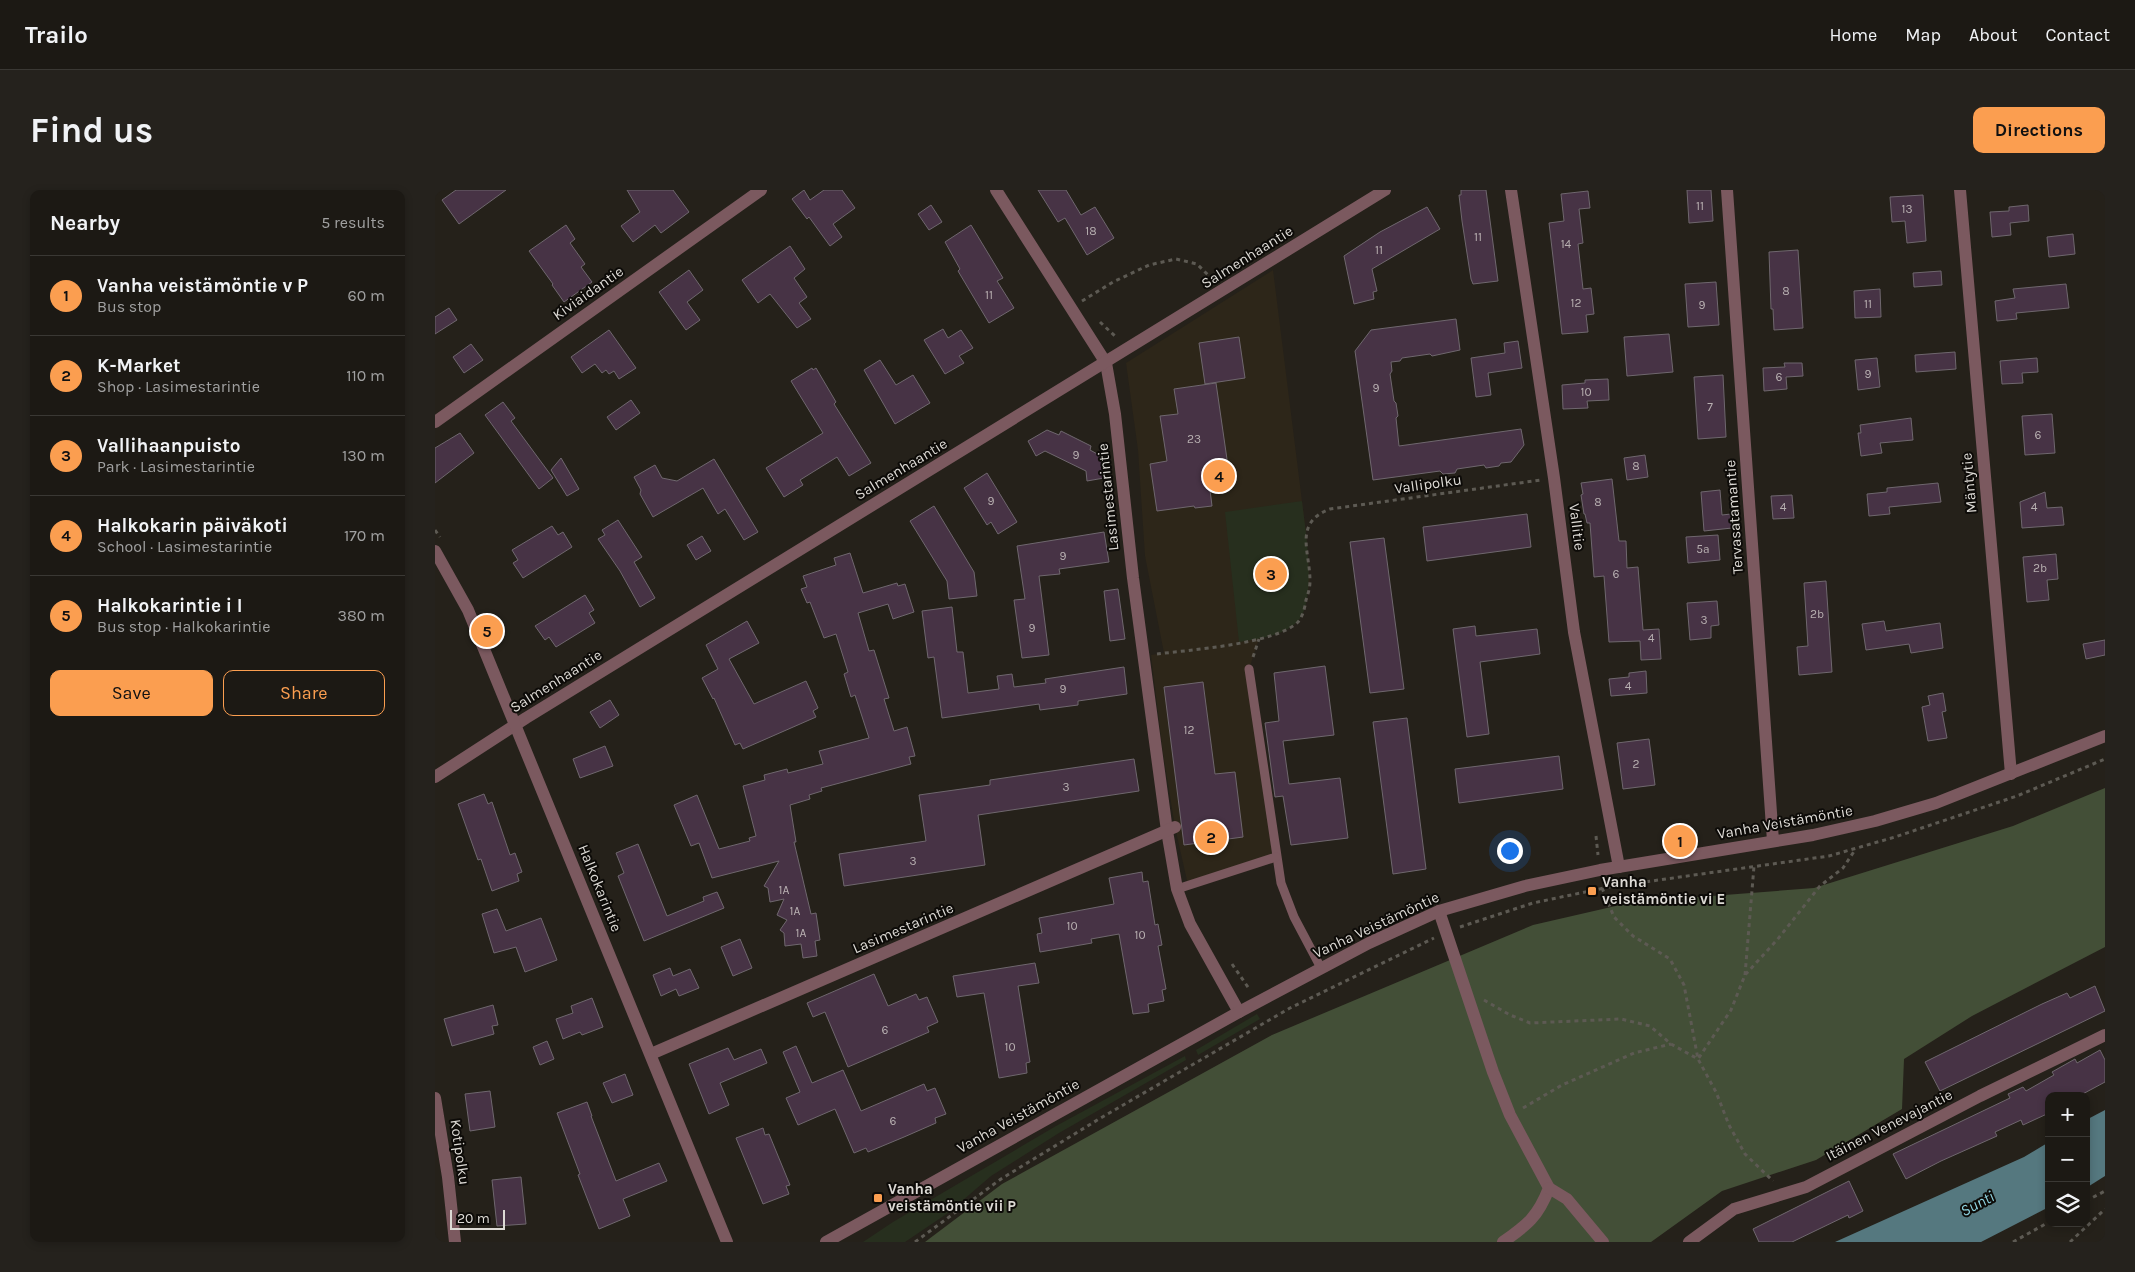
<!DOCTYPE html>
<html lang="en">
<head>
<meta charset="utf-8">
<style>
	body { margin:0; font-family:Karla,sans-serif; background:#25221d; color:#f1f3f6 }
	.controls { position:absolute; right:15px; bottom:15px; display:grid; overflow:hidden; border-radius:10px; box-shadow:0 2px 8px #0003 }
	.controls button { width:45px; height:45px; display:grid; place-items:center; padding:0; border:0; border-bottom:1px solid #3a3834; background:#1c1914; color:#f1f3f6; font:25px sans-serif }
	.scale { position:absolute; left:15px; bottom:12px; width:55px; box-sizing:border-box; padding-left:5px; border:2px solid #dddad5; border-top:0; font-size:14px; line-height:18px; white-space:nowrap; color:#dddad5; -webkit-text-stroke:4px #0d0b08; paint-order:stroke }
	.you { position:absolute; left:1074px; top:660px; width:18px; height:18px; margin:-12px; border:4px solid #fff; border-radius:50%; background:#1a73e8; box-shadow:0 0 0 8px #1a73e833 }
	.badge { display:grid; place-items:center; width:32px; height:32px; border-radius:50%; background:#fb9e50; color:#111; font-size:16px; font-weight:700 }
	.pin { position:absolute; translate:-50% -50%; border:2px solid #fff; box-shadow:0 1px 5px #0006 }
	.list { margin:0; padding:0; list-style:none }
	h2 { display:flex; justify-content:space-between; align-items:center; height:65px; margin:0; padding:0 20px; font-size:21px }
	h2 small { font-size:16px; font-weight:400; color:#a0a0a0 }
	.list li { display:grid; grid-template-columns:32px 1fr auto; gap:15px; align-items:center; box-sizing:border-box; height:80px; padding:0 20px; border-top:1px solid #3a3834 }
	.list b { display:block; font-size:19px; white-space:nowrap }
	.list p { margin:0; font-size:16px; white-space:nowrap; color:#a0a0a0 }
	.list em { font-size:16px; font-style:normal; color:#a0a0a0 }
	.actions { display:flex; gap:10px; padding:15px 20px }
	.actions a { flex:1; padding:11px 0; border:1px solid #fb9e50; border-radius:10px; text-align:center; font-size:18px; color:#fb9e50 }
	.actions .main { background:#fb9e50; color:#111 }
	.icon { flex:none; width:28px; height:28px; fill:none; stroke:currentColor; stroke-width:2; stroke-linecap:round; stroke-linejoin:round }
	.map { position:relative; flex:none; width:1670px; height:1052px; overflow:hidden; border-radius:10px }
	header { display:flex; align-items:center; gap:30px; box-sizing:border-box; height:70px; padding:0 25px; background:#1c1914; border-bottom:1px solid #3a3834 }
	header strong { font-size:24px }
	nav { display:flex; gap:28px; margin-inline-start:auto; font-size:18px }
	.intro { display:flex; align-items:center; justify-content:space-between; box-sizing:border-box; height:120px; padding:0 30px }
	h1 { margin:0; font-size:35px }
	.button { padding:12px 22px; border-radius:10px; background:#fb9e50; color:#111; font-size:18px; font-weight:700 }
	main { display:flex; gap:30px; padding:0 30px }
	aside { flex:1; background:#1c1914; border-radius:10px; box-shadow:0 2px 8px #0003 }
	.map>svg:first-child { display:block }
	.built { fill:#2d2619 }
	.green { fill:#272f1e }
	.forest { fill:#434f37 }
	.water { fill:#55787f }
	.building { fill:#473345; stroke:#6f676e }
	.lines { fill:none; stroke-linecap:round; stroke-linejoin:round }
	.path { stroke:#5d5a53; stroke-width:3; stroke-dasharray:4 4; stroke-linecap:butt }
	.service { stroke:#7b595f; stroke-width:9 }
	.minor { stroke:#7b595f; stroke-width:12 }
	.tertiary { stroke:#7b595f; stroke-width:12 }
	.poi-dot { fill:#fb9e50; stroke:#0d0b08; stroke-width:2 }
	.labels { text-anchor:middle; stroke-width:4; stroke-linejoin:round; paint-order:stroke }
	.number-label { font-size:12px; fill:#b8b0b1 }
	.street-label { font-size:15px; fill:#dddad5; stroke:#0d0b08 }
	.poi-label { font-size:15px; font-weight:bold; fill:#dddad5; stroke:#0d0b08; text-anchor:start }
	.water-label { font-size:16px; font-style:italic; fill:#8ed2df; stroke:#0d0b08 }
</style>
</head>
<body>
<header>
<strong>Trailo</strong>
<nav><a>Home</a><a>Map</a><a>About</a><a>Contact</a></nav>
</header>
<div class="intro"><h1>Find us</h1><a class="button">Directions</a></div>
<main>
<aside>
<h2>Nearby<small>5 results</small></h2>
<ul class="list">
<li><span class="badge">1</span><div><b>Vanha veistämöntie v P</b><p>Bus stop</p></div><em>60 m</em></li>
<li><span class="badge">2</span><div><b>K-Market</b><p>Shop · Lasimestarintie</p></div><em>110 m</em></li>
<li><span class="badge">3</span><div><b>Vallihaanpuisto</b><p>Park · Lasimestarintie</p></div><em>130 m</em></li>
<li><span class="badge">4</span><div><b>Halkokarin päiväkoti</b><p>School · Lasimestarintie</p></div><em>170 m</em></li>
<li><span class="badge">5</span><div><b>Halkokarintie i I</b><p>Bus stop · Halkokarintie</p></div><em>380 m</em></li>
</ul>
<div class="actions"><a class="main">Save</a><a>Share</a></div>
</aside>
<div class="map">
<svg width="1670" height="1052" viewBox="0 0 1670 1052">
	<rect width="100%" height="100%" fill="#25211a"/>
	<polygon class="built" points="838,80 871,343 875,392 869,418 863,431 849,441 824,449 814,479 841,667 753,695 740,637 728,563 716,465 729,463 710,366 703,260 691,173"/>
	<g class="green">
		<path d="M 867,311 C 870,338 883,412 862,432 C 848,446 823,449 804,452 L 790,322 Z"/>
		<polygon points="822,824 825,829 763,865 761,860"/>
		<polygon points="750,866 751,870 624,943 556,986 513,1023 470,1052 428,1052 458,1032 621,936"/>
	</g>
	<polygon class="forest" points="1670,598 1670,757 1537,826 1469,869 1467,919 1381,970 1287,1001 1216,1052 490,1052 567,994 837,845 1098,735 1198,712 1379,698 1578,636"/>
	<g class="water">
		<polygon points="1670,920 1670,986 1651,998 1651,930"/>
		<polygon points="1614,952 1614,1017 1546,1052 1400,1052 1589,967"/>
	</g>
	<g class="building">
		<polygon points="21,0 71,0 24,34 7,10"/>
		<polygon points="192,0 238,0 254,22 226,43 220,35 198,52 186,36 205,22"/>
		<polygon points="369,0 375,10 389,0 407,0 420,18 398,34 407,47 395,56 374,27 372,29 357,9"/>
		<polygon points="603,0 631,0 646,25 660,17 679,48 652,65 630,28 623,32"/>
		<polygon points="1026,0 1051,0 1063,91 1038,94 1036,89 1027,31 1024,5 1026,5"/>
		<polygon points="1252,0 1276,0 1278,31 1254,33"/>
		<polygon points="1153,1 1155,18 1144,19 1148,53 1143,54 1148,99 1156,98 1159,124 1151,125 1153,142 1127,144 1114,33 1129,31 1126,4"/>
		<polygon points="1488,5 1491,51 1472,53 1470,31 1457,32 1455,7"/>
		<polygon points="496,15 507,32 494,40 483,24"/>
		<polygon points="1593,15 1594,31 1575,33 1576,45 1557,47 1555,22 1574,21 1574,17"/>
		<polygon points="992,17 1005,39 937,79 942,101 938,102 939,109 919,114 909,66 945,42"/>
		<polygon points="131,35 140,49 135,53 150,74 146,77 157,92 129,112 117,95 118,94 94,61"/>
		<polygon points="536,35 568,88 562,91 579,118 554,133 523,81 525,79 510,52"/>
		<polygon points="1638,44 1640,64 1614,67 1612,47"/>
		<polygon points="355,56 370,79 359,88 372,107 364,113 376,129 362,138 335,104 323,113 307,90"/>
		<polygon points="1363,60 1368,138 1339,140 1338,119 1336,119 1334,62"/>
		<polygon points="254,80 268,100 252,112 265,130 251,140 224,102"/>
		<polygon points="1506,81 1507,95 1479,97 1478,83"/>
		<polygon points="1281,92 1284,135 1253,137 1250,94"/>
		<polygon points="1631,94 1634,118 1581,123 1582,129 1562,131 1560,111 1580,108 1578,99"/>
		<polygon points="1445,99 1446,127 1420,128 1419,101"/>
		<polygon points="14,118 22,130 0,144 0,127"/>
		<polygon points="1021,129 1025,160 997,166 995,164 967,168 965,171 956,172 957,181 955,184 959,211 961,213 963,226 961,228 964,256 1086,239 1089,255 1076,272 1066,273 1064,276 1051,278 1049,275 1022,279 1020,283 1008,284 1005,281 938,290 920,161 936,140"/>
		<polygon points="508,139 513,148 526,140 538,158 524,166 529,173 510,184 489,150"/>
		<polygon points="174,140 201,178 184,189 179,181 174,184 171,180 167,183 160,174 147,183 136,167"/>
		<polygon points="1234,144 1238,182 1192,186 1189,147"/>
		<polygon points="804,147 810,188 770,194 764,153"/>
		<polygon points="1083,151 1087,178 1053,183 1056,205 1041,207 1036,168 1070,163 1069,153"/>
		<polygon points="36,154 48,170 29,183 18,167"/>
		<polygon points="1520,162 1521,179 1481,182 1480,165"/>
		<polygon points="1442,168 1445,197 1423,200 1420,170"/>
		<polygon points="1602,168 1603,182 1587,183 1588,193 1567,194 1565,171"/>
		<polygon points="445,170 461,195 478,185 495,213 460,234 429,180"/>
		<polygon points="1349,173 1367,173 1368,186 1351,187 1352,199 1329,201 1328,178 1350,177"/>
		<polygon points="377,178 378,180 381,178 401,212 399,214 436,273 414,286 402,267 365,290 368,295 349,307 331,278 388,243 356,191"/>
		<polygon points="1288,185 1291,247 1263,249 1259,187"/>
		<polygon points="1173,189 1174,210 1152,211 1153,218 1128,219 1127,195 1150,193 1150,190"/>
		<polygon points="781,193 796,297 775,300 777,316 760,318 759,316 722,321 715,274 732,271 725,226 743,224 739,199"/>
		<polygon points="196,210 205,223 181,240 172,227"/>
		<polygon points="68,212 80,228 76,231 118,288 104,299 50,225"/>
		<polygon points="1617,224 1620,263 1590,265 1587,226"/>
		<polygon points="1476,228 1478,250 1445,253 1447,263 1426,266 1423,243 1426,243 1425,235"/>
		<polygon points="612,240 624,245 626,241 656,256 655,260 666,266 669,288 652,291 651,281 610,261 601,266 593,251"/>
		<polygon points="25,243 39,263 0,293 0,258"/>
		<polygon points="1210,265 1213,287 1192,290 1189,268"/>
		<polygon points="126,268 144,299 132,306 116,280"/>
		<polygon points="279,269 323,342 309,350 290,319 283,324 268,298 218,327 205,304 206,300 199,287 220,275 227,288 242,291"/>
		<polygon points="552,283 582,332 563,344 556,332 552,335 529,298"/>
		<polygon points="1177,289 1184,351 1191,351 1192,378 1203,377 1208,440 1224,439 1226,469 1206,470 1205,451 1174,452 1169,386 1159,387 1155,333 1152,333 1150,324 1149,324 1146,305 1148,304 1146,293"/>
		<polygon points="1503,293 1506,312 1454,317 1455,324 1434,326 1432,304 1452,302 1452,298"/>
		<polygon points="1285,300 1287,325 1296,324 1297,338 1269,341 1266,302"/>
		<polygon points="1610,302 1612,318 1627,317 1629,335 1587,338 1585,312"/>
		<polygon points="1357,305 1359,328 1338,329 1336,306"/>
		<polygon points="499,316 539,382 542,406 514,409 512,391 475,331"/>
		<polygon points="1092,324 1096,357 992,371 988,337"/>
		<polygon points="183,330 207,367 199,372 220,408 205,417 185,381 163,349 170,345 167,340"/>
		<polygon points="117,336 123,345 128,342 137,357 88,388 78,373 83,370 77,360"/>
		<polygon points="669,342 674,372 624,379 625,384 604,386 614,465 587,468 579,410 590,409 582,356"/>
		<polygon points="1283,345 1285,370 1253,373 1251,347"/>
		<polygon points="267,346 276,361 261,370 252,355"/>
		<polygon points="949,348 969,499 935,503 915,352"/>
		<polygon points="415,363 428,403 462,393 463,396 470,394 479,422 458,429 453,414 423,423 434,461 439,460 454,508 449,509 459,541 472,537 480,566 474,567 476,574 386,598 387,601 374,605 375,609 355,615 361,652 359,652 376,724 381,723 385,750 380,751 382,766 368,768 366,754 350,756 349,743 345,740 352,730 342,725 349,709 335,712 333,698 329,696 344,671 277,688 264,653 256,656 239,615 262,605 284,659 315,651 314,648 321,646 308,596 330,590 329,585 352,579 353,583 388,574 384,561 434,548 420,505 416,507 409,484 413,482 401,444 389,448 375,412 372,413 366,399 372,397 368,386 401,375 399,368"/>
		<polygon points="1621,364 1623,389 1612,390 1614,410 1592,412 1588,367"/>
		<polygon points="1391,391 1397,482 1364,485 1362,457 1373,456 1369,393"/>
		<polygon points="683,399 690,449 675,451 669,401"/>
		<polygon points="150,405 159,420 154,423 160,433 121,457 114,447 110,450 100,436"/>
		<polygon points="1282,411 1284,435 1276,436 1276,448 1255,450 1252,413"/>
		<polygon points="517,417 522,462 528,462 533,503 564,499 562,486 577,484 579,497 611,493 610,489 689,477 692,504 643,511 643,515 605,520 604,514 507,528 499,467 493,468 487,421"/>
		<polygon points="312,431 324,453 294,469 319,514 371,491 383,518 378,521 381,527 308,559 305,553 300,555 279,508 278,509 267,488 283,479 271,455"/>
		<polygon points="1449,431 1451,441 1505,433 1508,458 1476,463 1474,454 1431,460 1427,434"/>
		<polygon points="1040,436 1041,446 1102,439 1105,464 1045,472 1054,544 1032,547 1018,439"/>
		<polygon points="1670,450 1670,465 1651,469 1648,454"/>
		<polygon points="890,476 899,545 848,551 854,594 905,588 913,648 856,655 848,606 840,607 830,533 844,531 839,483"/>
		<polygon points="1211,481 1212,503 1176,506 1174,489 1194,487 1194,483"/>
		<polygon points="768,492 780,584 800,582 808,647 749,655 729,497"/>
		<polygon points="1508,503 1511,521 1507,522 1512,548 1493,551 1487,517 1495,515 1493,506"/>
		<polygon points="175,510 184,525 165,538 155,522"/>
		<polygon points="972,528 991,679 958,684 938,532"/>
		<polygon points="1214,549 1220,595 1188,599 1182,553"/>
		<polygon points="170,556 178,576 145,588 138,569"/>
		<polygon points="1124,566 1128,599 1024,613 1020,579"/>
		<polygon points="699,569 704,601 543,625 550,675 409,696 404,664 491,651 484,605 555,595 555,590"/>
		<polygon points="49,604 53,614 57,612 75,665 80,663 87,682 82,684 84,691 57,701 46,669 43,670 23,614"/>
		<polygon points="203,654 232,726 269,711 268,707 282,702 289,718 209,751 183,686 189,683 181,663"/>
		<polygon points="707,682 708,692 713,691 720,735 723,734 727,755 723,756 731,799 727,800 729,811 713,814 714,822 698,824 684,744 656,749 657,753 605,762 602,744 607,743 604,728 679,714 674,688"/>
		<polygon points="62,719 71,741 106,728 122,770 90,782 81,757 59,763 47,724"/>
		<polygon points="305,749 317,778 298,786 286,757"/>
		<polygon points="600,773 604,793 583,796 595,872 591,873 592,883 564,888 549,803 522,807 518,786"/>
		<polygon points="235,778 238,786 255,779 264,798 244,806 241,799 226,806 218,785"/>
		<polygon points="439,784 453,816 481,804 484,810 492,807 503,832 492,837 494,842 413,877 390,822 378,827 372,813"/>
		<polygon points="1660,796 1670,821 1505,901 1490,872 1607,814 1632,803 1635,808"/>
		<polygon points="157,808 168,837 147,845 145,842 128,849 121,829 138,823 136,816"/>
		<polygon points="58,815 63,835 57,836 59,844 17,856 9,829"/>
		<polygon points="112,851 119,869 105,875 98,857"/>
		<polygon points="361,856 377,893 408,880 426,921 489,894 492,901 500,898 511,924 500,928 501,933 469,947 433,962 431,958 419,963 400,919 363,935 351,908 365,902 348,862"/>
		<polygon points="293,858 299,870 326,859 332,873 285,893 294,915 274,924 254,874"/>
		<polygon points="1665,860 1670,870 1670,892 1644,906 1614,906 1614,923 1588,935 1586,930 1560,942 1562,946 1506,971 1471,989 1458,964 1575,908 1573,904 1588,897 1591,901 1619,885 1617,882 1640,869 1642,873"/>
		<polygon points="190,884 198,905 177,913 168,893"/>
		<polygon points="55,901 60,937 35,941 30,904"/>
		<polygon points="152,912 157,926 156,926 181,991 224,973 232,991 188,1009 195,1026 164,1039 143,985 145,984 122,923"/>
		<polygon points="328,938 330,945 334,944 355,995 351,996 354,1004 328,1014 301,948"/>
		<polygon points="86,987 91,1034 62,1036 57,990"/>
		<polygon points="1414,991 1428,1021 1414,1028 1413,1025 1357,1052 1324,1052 1318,1039"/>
	</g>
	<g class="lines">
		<g class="path">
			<polyline points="647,111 678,92 714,75 741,69 762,74 777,89"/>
			<polyline points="665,132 682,148"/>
			<polyline points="0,340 5,347"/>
			<path d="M 722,464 C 754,460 841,454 863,432 C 868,426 870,417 871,410 C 873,404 875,398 875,391 C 875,361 858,333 895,319 L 1106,290"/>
			<polyline points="818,467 824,449"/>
			<polyline points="1161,646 1163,665"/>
			<polyline points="1167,698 1179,727 1198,746 1235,769 1249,795 1263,869 1296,820 1310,785 1342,750 1385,696 1408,678 1420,660"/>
			<polyline points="1025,737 1098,713 1174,697 1394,666 1460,647 1582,606 1670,569"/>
			<polyline points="797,774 815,800"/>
			<polyline points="1310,785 1319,676"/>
			<polyline points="1049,810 1075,825 1095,833 1186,829 1215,836 1236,854 1263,869 1281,902 1294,935 1310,964 1338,991"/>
			<polyline points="1088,918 1127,895 1199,863 1236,854"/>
			<polyline points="1651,1011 1670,1001"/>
			<polyline points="480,1052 566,989 664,929 855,818 999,748"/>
			<polyline points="1578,1052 1614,1032"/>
			<polyline points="1635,1052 1670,1019"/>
		</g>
		<g class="service">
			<polyline points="814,479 846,693 859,727 886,778"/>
			<polyline points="742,699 841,667"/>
		</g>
		<g class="minor">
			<polyline points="561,0 671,173 680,224 698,388 732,641 742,699 755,734 804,822"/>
			<polyline points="1076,0 1119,288 1139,442 1184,677"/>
			<polyline points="1292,0 1338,651"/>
			<polyline points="1525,0 1576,584"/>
			<polyline points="0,232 326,0"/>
			<polyline points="0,587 91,528 950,0"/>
			<path d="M 1004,721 L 1058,882 L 1075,925 L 1114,998 C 1103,1027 1092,1035 1068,1052"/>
			<polyline points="216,864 740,637"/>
			<polyline points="0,908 13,987 20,1052"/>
			<polyline points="1114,998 1132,1009 1168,1052"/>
			<polyline points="1254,1052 1299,1019 1371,997 1545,906 1670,845"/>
		</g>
		<g class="tertiary">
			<polyline points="0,361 33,420 292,1052"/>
			<polyline points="391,1052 804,822 934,753 1004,721 1090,696 1165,680 1378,645 1440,631 1501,613 1670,546"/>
		</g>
	</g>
	<g class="poi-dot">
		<rect x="1152" y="696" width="10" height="10" rx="2.5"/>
		<rect x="438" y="1003" width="10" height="10" rx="2.5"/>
	</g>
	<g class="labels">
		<g class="number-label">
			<text x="1265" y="20">11</text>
			<text x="1472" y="23">13</text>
			<text x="656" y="45">18</text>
			<text x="1043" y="51">11</text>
			<text x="1131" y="58">14</text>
			<text x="944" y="64">11</text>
			<text x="1351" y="105">8</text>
			<text x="554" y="109">11</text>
			<text x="1141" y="117">12</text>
			<text x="1433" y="118">11</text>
			<text x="1267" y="119">9</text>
			<text x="1433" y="188">9</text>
			<text x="1344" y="191">6</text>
			<text x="941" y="202">9</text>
			<text x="1151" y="206">10</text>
			<text x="1275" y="221">7</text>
			<text x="1603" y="249">6</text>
			<text x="759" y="253">23</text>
			<text x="641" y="269">9</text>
			<text x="1201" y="280">8</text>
			<text x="556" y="315">9</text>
			<text x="1163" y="316">8</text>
			<text x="1348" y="321">4</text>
			<text x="1599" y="321">4</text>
			<text x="1268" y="363">5a</text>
			<text x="628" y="370">9</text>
			<text x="1605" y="382">2b</text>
			<text x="1181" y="388">6</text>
			<text x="1382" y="428">2b</text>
			<text x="1269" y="434">3</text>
			<text x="597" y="442">9</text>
			<text x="1216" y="452">4</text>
			<text x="1193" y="500">4</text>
			<text x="628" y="503">9</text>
			<text x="754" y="544">12</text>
			<text x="1201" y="578">2</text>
			<text x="631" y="601">3</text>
			<text x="478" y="675">3</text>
			<text x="349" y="704">1A</text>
			<text x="360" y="725">1A</text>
			<text x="637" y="740">10</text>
			<text x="366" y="747">1A</text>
			<text x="705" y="749">10</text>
			<text x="450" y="844">6</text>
			<text x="575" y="861">10</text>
			<text x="458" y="935">6</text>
		</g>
		<g class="street-label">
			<text transform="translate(812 67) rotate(-32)" y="5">Salmenhaantie</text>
			<text transform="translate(153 103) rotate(-35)" y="5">Kiviaidantie</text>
			<text transform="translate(466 279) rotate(-31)" y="5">Salmenhaantie</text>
			<text transform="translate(1534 293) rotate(-95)" y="5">Mäntytie</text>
			<text transform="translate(993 294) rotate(-8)" y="5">Vallipolku</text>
			<text transform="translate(673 307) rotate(-96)" y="5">Lasimestarintie</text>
			<text transform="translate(1299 327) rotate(-94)" y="5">Tervasatamantie</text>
			<text transform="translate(1142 337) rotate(83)" y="5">Vallitie</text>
			<text transform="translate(121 491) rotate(-32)" y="5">Salmenhaantie</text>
			<text transform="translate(1350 632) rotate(-10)" y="5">Vanha Veistämöntie</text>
			<text transform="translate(165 698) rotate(68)" y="5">Halkokarintie</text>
			<text transform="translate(941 735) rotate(-25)" y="5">Vanha Veistämöntie</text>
			<text transform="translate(468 738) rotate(-23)" y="5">Lasimestarintie</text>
			<text transform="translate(583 926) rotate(-29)" y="5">Vanha Veistämöntie</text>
			<text transform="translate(1454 935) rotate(-27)" y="5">Itäinen Venevajantie</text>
			<text transform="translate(25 962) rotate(82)" y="5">Kotipolku</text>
		</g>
		<g class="poi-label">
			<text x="1167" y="697">Vanha<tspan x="1167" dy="17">veistämöntie vi E</tspan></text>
			<text x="453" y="1004">Vanha<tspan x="453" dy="17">veistämöntie vii P</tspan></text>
		</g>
		<g class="water-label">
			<text transform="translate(1542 1013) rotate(-28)" y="6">Sunti</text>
		</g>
	</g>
</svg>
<div class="controls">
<button>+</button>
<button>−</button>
<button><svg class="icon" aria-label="layers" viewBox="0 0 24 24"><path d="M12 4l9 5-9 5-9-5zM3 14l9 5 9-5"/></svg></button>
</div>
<div class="scale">20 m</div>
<div class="you"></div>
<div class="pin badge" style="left:1245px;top:651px">1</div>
<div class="pin badge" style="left:776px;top:647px">2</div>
<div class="pin badge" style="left:836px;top:384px">3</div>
<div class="pin badge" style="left:784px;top:286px">4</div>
<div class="pin badge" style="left:52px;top:441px">5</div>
</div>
</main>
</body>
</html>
